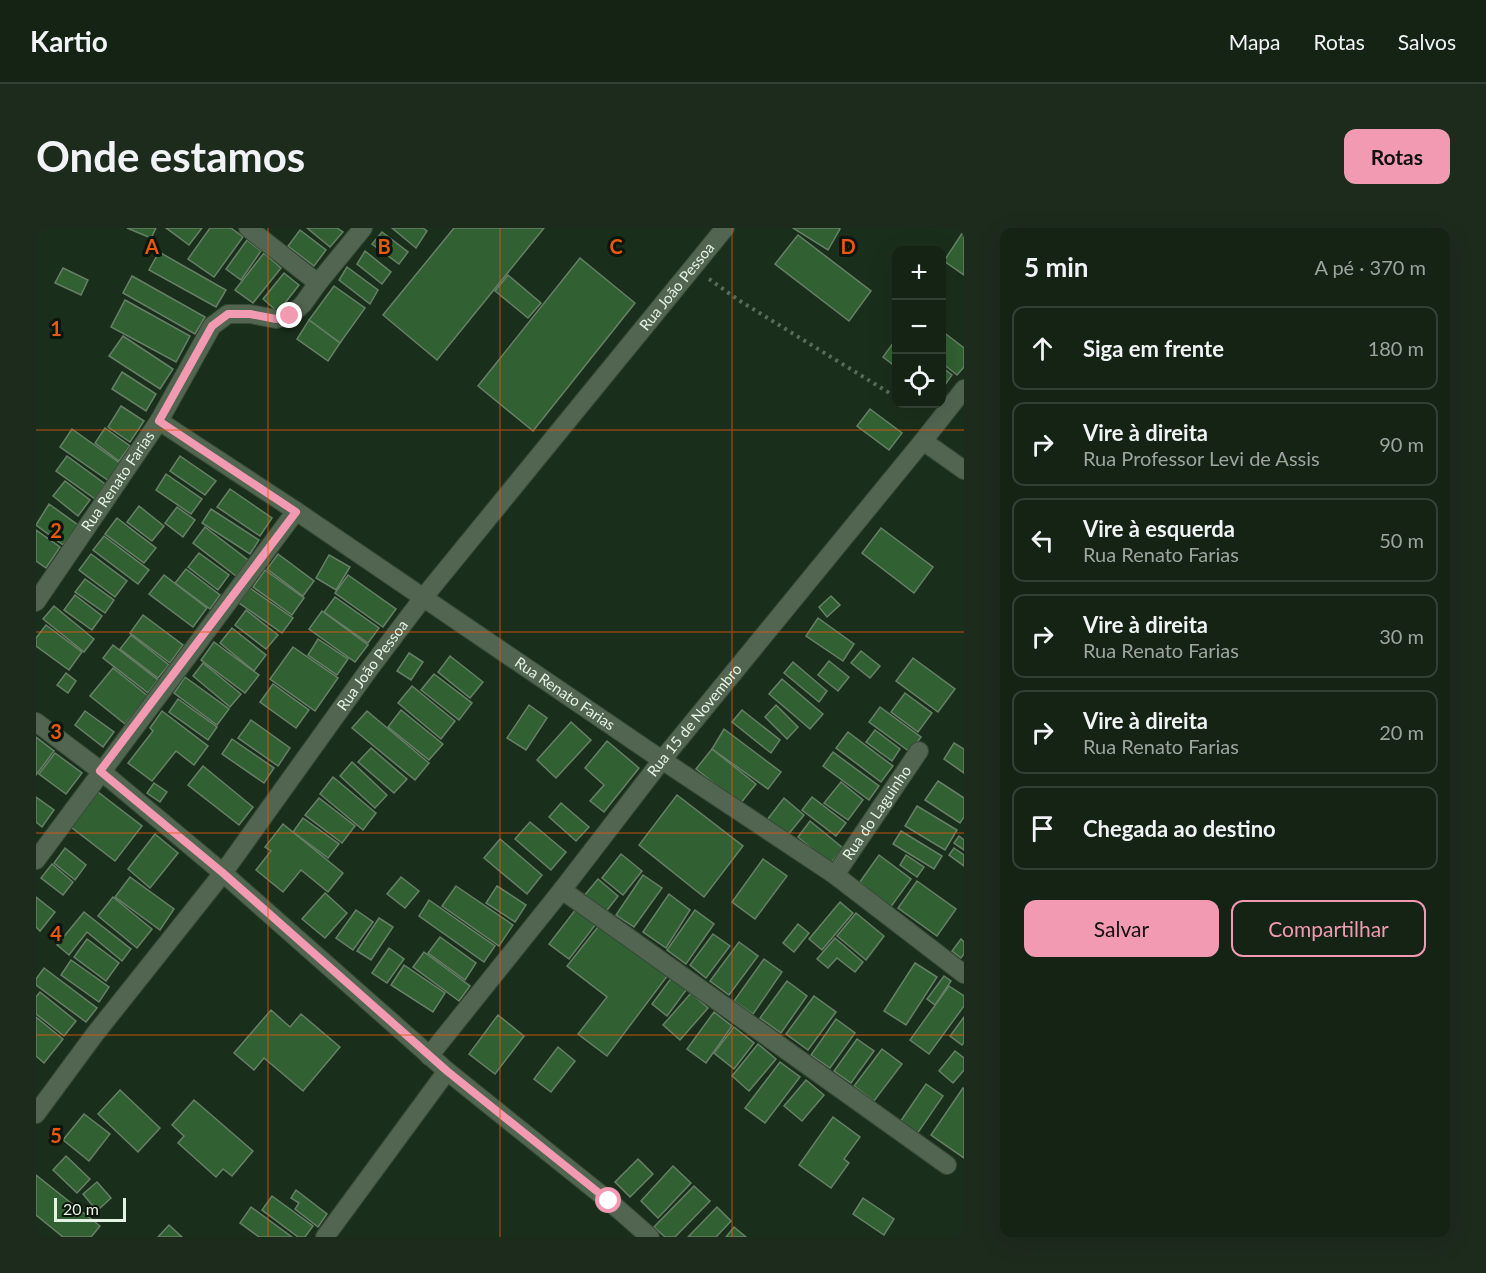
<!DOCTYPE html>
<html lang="pt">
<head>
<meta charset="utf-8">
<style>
	body { margin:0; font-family:Lato,sans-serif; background:#1d2b1d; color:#f1f3f6 }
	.controls { position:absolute; right:18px; top:18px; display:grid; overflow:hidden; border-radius:12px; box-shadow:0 6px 24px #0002 }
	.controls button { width:54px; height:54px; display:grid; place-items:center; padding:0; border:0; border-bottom:2px solid #334034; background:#142314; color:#f1f3f6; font:30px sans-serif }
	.scale { position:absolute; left:18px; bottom:15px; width:72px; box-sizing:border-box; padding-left:6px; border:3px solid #e5f3e5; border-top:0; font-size:16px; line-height:21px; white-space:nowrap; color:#e5f3e5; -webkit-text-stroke:4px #0c150b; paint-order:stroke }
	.stop { position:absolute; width:18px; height:18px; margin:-14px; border:4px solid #f19ab1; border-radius:50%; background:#fff }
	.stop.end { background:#f19ab1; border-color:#fff; box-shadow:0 2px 6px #0008 }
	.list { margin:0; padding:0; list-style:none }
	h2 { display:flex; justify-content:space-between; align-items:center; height:78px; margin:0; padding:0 24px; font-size:26px }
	h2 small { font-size:20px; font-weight:400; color:#9da4a0 }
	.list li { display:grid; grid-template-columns:39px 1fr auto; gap:18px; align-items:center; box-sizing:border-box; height:84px; margin:0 12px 12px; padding:0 12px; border:2px solid #334034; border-radius:12px }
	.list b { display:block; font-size:22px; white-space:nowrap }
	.list p { margin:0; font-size:20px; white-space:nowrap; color:#9da4a0 }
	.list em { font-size:20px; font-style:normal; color:#9da4a0 }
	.actions { display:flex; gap:12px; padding:18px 24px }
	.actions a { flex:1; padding:14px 0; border:2px solid #f19ab1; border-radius:12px; text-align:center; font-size:21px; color:#f19ab1 }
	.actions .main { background:#f19ab1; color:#111 }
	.icon { flex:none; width:33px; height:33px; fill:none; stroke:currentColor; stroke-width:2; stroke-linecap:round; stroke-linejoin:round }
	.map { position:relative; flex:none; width:928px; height:1009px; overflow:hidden; border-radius:12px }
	header { display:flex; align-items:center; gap:36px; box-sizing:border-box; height:84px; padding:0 30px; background:#142314; border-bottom:2px solid #334034 }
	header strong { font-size:28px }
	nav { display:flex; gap:33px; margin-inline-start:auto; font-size:21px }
	.intro { display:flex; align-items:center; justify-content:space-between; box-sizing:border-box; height:144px; padding:0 36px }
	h1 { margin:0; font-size:42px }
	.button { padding:15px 27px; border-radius:12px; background:#f19ab1; color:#111; font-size:21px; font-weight:700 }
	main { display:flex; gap:36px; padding:0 36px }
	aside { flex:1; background:#142314; border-radius:12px; box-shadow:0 6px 24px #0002 }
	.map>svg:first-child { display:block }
	.building { fill:#316133; stroke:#687f67; stroke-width:1.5 }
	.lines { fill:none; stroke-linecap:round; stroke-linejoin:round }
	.minor-casing { stroke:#364a37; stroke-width:20 }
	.path { stroke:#586b59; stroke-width:4; stroke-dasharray:3 4.5; stroke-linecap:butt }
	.minor { stroke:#516551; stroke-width:18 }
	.route { stroke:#f19ab1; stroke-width:8 }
	.grid { fill:none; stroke:#e8590c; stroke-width:1.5; stroke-opacity:0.55 }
	.labels { text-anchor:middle; stroke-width:6; stroke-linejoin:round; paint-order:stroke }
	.street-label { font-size:15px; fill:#e5f3e5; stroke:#0c150b }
	.grid-label { font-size:20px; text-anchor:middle; font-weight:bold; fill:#e8590c; stroke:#0c150b; stroke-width:6; stroke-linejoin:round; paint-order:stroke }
</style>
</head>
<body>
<header>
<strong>Kartio</strong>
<nav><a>Mapa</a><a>Rotas</a><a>Salvos</a></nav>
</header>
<div class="intro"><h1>Onde estamos</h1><a class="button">Rotas</a></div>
<main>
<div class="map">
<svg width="928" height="1009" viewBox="0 0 928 1009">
	<rect width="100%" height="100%" fill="#1a2f1b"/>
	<g class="building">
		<polygon points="91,0 120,0 115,10"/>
		<polygon points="130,0 166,0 153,17"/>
		<polygon points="174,0 195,0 207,9 178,49 152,31"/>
		<polygon points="271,0 301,0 307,4 294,19"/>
		<polygon points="356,0 387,0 391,3 380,20"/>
		<polygon points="418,0 508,0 401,132 347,87"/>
		<polygon points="757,0 802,0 804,1 792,22"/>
		<polygon points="264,2 290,22 278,38 252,18"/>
		<polygon points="346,4 372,24 363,36 336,16"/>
		<polygon points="927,4 928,5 928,47 908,33"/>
		<polygon points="762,7 835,63 813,93 739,36"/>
		<polygon points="211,12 225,23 205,52 190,41"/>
		<polygon points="329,23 355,44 346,56 321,36"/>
		<polygon points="123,24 190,62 180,79 113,42"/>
		<polygon points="228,25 245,40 217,75 199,62"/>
		<polygon points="544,30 599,75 497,203 442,158"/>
		<polygon points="311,39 342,62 334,76 303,52"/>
		<polygon points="27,40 52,52 45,67 19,55"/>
		<polygon points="248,45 263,57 242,84 227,71"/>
		<polygon points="472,47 505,75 492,90 459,63"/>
		<polygon points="96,48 169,89 159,106 87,65"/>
		<polygon points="298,58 329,80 304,115 273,92"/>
		<polygon points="89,72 154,108 140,134 75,99"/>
		<polygon points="273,92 304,115 292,133 261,111"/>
		<polygon points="906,103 928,120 928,139 921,147 906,135"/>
		<polygon points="87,108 137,141 124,161 73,128"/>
		<polygon points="860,111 860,139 847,129"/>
		<polygon points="906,139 916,147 906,161"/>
		<polygon points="86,144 120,166 110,183 76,161"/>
		<polygon points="85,178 108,193 94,214 72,199"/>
		<polygon points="834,181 866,205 853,222 821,198"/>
		<polygon points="69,200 94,218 83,233 59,215"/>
		<polygon points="36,201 85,236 73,253 24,219"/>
		<polygon points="31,228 69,256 59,271 20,243"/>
		<polygon points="144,228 180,253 169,267 134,243"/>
		<polygon points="130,246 166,271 155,286 120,262"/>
		<polygon points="29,253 54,272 42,288 17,268"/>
		<polygon points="194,261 236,290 224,308 181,279"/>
		<polygon points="13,276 42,297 27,317 0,297"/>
		<polygon points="103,278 128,298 116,313 91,294"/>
		<polygon points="141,279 159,292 147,309 129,295"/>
		<polygon points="175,281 223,312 214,326 166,295"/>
		<polygon points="81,290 120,320 108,335 69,306"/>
		<polygon points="169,299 212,332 200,348 157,315"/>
		<polygon points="845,300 897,339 878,365 826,325"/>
		<polygon points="0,302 24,319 10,340 0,333"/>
		<polygon points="68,308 113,342 102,356 57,322"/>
		<polygon points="163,325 193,347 182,362 152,339"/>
		<polygon points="55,326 91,353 79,369 43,342"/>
		<polygon points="242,326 278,353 267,368 231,341"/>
		<polygon points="293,327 314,339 300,362 280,350"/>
		<polygon points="150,341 184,367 174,381 139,355"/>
		<polygon points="229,342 268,370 256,387 217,359"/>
		<polygon points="128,347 171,380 157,399 113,366"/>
		<polygon points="312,347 360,381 347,399 299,365"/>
		<polygon points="49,351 78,372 69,385 39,364"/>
		<polygon points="214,360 257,390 246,405 203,375"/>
		<polygon points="39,367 66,388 56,402 28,382"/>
		<polygon points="795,368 804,377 791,389 783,379"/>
		<polygon points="299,369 343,400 332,415 288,384"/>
		<polygon points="18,378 58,411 48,424 7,391"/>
		<polygon points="210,382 242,407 230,421 199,397"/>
		<polygon points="286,383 332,417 319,434 273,401"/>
		<polygon points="107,387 147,417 134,435 94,405"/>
		<polygon points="782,390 818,416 807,433 770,408"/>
		<polygon points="10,397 46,424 33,442 0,418 0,410"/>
		<polygon points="196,400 230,427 218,443 184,415"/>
		<polygon points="95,407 133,437 122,450 84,421"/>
		<polygon points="282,411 312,431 301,447 272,427"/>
		<polygon points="178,414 223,447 209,465 165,432"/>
		<polygon points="77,417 122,452 112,465 67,430"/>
		<polygon points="257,419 302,450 279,483 234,451"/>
		<polygon points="825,423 844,438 834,450 815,435"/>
		<polygon points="373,425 387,434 375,452 361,443"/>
		<polygon points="414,428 447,454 434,470 402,444"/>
		<polygon points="877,430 919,461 902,484 860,453"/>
		<polygon points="793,433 813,449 802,463 782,447"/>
		<polygon points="757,434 791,463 783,474 748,445"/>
		<polygon points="167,435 205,466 194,479 157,448"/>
		<polygon points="77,440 112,468 89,496 54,468"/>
		<polygon points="30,445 40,453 32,465 21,457"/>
		<polygon points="398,446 436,475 423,492 385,462"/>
		<polygon points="149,449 193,481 181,497 138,465"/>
		<polygon points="746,451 787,486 774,501 733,466"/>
		<polygon points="237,456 273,482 260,500 224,474"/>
		<polygon points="376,458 419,493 405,511 362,475"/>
		<polygon points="869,465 896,485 882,504 855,484"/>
		<polygon points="142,471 181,499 172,512 133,484"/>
		<polygon points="493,477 511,490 490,522 471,510"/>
		<polygon points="740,477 762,499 751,511 729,489"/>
		<polygon points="844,479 885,509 874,524 833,494"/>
		<polygon points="365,482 407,516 393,532 352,499"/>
		<polygon points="706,482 744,512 735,525 696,494"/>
		<polygon points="49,483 78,504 67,519 39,497"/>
		<polygon points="126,483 172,518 158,537 140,523 116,553 92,535 117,503 114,500"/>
		<polygon points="331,483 393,535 379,552 316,500"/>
		<polygon points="215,492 254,520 242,538 202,510"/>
		<polygon points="535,494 555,512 520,550 501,532"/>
		<polygon points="688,501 745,544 732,561 676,521"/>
		<polygon points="839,502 864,521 856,533 830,514"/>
		<polygon points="812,504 857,538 845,554 800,520"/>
		<polygon points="0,509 18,523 0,547"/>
		<polygon points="196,511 238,540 228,555 186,526"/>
		<polygon points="571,513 603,540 568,584 554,573 568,557 549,540"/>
		<polygon points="918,515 928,521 928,545 908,531"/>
		<polygon points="335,520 371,551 358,565 322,534"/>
		<polygon points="676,521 720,556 704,576 660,541"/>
		<polygon points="797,524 843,558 833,572 787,538"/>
		<polygon points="19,525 46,545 30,566 3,546"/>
		<polygon points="316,534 351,567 339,580 304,548"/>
		<polygon points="167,538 217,579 203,597 152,557"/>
		<polygon points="297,549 340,585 327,602 284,566"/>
		<polygon points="902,553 928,570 928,589 924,595 889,572"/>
		<polygon points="805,554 827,572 812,592 788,575"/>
		<polygon points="118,555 131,564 124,574 111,565"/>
		<polygon points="62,564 106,598 79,633 35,599"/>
		<polygon points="641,567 707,618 668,669 603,617"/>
		<polygon points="0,569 18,582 6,599 0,594"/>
		<polygon points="776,569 810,595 800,608 766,582"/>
		<polygon points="283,570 319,598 306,615 269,587"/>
		<polygon points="748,570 768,587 751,608 731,592"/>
		<polygon points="525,575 553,599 540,613 513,589"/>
		<polygon points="881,578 921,602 909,622 869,598"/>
		<polygon points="267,590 303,616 292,630 257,604"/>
		<polygon points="774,593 807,620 794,636 762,609"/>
		<polygon points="494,594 530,624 515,642 479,611"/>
		<polygon points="247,596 307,645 292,664 265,642 247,664 220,642 235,623 229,619"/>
		<polygon points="865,603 906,628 898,641 857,616"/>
		<polygon points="119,606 142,625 114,660 92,641"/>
		<polygon points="923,608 928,612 928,622 918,615"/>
		<polygon points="464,611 506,647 491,666 448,630"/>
		<polygon points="29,620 50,637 39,652 18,635"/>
		<polygon points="918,620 928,627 928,638 913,627"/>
		<polygon points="585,626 606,643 587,667 566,650"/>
		<polygon points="843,627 875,651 854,680 824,654"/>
		<polygon points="870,627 888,639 881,649 864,637"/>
		<polygon points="727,631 751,648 719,691 696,674"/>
		<polygon points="16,636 37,654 27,667 5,650"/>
		<polygon points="607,647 626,660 598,699 580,687"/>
		<polygon points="94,649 138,681 124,702 79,669"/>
		<polygon points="365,649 383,663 369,680 351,666"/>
		<polygon points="562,651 582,668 569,685 548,668"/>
		<polygon points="881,653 920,681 901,708 862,680"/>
		<polygon points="420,658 477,697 463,718 406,678"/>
		<polygon points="461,658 490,677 479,694 450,675"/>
		<polygon points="289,665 311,685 289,710 266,691"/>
		<polygon points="633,666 654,682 630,720 607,704"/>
		<polygon points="0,669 19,684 4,703 0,699"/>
		<polygon points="77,669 116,701 101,720 62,688"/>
		<polygon points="393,672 459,718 448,734 383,688"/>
		<polygon points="804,674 817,685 786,722 773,711"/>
		<polygon points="540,681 560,696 533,731 513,716"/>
		<polygon points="320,682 337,694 317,722 300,710"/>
		<polygon points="659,682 678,696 650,736 631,722"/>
		<polygon points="48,684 95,721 86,733 51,704 33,727 21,717"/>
		<polygon points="820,685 848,708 830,732 801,708"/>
		<polygon points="343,690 357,699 335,732 321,723"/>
		<polygon points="565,695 632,747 571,828 542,806 571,769 531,738"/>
		<polygon points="762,696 773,705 758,724 747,715"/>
		<polygon points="677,706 694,718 670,750 654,737"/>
		<polygon points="404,709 440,735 429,752 392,725"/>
		<polygon points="799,710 827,734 819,744 801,730 792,740 781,731"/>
		<polygon points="51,711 83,735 70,753 38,729"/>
		<polygon points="925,711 928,714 928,726 925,730 916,723"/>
		<polygon points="703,714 722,728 693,767 674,753"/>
		<polygon points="353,720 368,731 351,755 336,745"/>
		<polygon points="388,724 434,758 423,773 377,739"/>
		<polygon points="728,731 746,744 717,786 698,773"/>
		<polygon points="35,732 73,759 63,774 25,747"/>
		<polygon points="879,735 901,749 870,797 848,783"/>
		<polygon points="368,737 409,765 397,784 355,757"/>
		<polygon points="8,740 61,780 50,794 0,757 0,751"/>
		<polygon points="908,748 915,753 899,777 891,771"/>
		<polygon points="636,749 651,761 631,788 616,776"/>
		<polygon points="751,753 771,768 745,805 724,790"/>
		<polygon points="913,758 928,768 928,778 893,826 874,812"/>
		<polygon points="4,764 40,793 28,808 0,786 0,769"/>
		<polygon points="655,765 672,780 644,812 627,797"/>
		<polygon points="778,768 800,784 772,822 750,806"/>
		<polygon points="235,782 254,799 265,786 304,819 267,863 228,830 218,842 198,825"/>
		<polygon points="678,784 696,798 670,835 651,821"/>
		<polygon points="462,787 488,808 459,846 433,826"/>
		<polygon points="0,789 27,811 8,835 0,828"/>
		<polygon points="928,789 928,815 926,817 914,808"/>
		<polygon points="800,791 819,805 794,840 775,827"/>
		<polygon points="698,799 718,815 698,841 678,825"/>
		<polygon points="821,811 838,823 815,855 798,843"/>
		<polygon points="722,816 740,831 713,863 696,848"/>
		<polygon points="522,819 539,833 515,864 498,851"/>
		<polygon points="846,821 866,836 838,873 818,858"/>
		<polygon points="919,823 928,830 928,842 917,855 903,843"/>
		<polygon points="744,834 764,849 729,895 709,880"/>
		<polygon points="770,852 788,867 766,893 748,878"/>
		<polygon points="890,856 907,868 881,906 864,894"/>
		<polygon points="927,860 928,861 928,930 895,907"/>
		<polygon points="84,862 124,900 102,924 62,886"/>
		<polygon points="158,872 217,923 196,948 187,941 180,949 142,915 148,908 136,897"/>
		<polygon points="48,886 74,906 53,933 27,912"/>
		<polygon points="797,889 824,909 808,931 813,935 795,960 763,937"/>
		<polygon points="30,928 54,951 41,965 17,942"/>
		<polygon points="602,931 617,946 594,969 579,954"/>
		<polygon points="637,938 655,955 622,990 605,973"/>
		<polygon points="0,947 64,998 55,1009 27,1009 0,987"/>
		<polygon points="61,954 75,970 61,983 47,966"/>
		<polygon points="658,958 674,973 639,1009 629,1009 618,999"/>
		<polygon points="260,962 291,986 282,999 259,981 263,975 255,970"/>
		<polygon points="236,968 277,998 269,1009 262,1009 226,982"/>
		<polygon points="827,970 858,991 848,1007 817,986"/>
		<polygon points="215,979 256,1009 223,1009 204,995"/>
		<polygon points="681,979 695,993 680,1009 652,1009"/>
		<polygon points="133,997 146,1009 122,1009"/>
		<polygon points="698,999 710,1009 690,1009"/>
	</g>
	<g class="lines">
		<g class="minor-casing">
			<g id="minor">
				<polyline points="212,0 282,55"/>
				<path id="s1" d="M 123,193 L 260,283 L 626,532 L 799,647 L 928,746"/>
				<polyline points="887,213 928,242"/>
				<path id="s2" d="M 0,374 L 123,193 L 176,98 L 192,86 L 214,86 L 240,91 L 254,88 L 267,76 L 282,55 L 327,0"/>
				<polyline points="0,494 65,543 187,645 411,843 573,973 614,1009"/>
				<polyline points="0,632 260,283"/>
				<path id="s3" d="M 799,647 L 883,523"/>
				<polyline points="526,662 911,937"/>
				<path id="s4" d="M 393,828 L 526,662 L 626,532 L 887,213 L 928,161"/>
				<path id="s5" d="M 0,886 L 59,806 L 187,645 L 334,440 L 387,370 L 689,0"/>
				<polyline points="289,1009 411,843"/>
			</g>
		</g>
		<polyline class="path" points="673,51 704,73 860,169"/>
		<use href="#minor" class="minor"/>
	</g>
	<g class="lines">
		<polyline class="route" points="254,88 240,91 214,86 192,86 176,98 123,193 260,284 64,543 187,645 411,843 573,973"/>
	</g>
	<path class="grid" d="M 232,0 L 232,1009M 464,0 L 464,1009M 696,0 L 696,1009M 0,202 L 928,202M 0,404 L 928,404M 0,605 L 928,605M 0,807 L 928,807"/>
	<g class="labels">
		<g class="street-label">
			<text dy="5" stroke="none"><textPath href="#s5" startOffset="1047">Rua João Pessoa</textPath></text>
			<text dy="5" stroke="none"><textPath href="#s2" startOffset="146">Rua Renato Farias</textPath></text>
			<text dy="5" stroke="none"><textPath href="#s5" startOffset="561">Rua João Pessoa</textPath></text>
			<text dy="5" stroke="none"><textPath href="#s1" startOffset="489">Rua Renato Farias</textPath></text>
			<text dy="5" stroke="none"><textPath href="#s4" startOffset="428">Rua 15 de Novembro</textPath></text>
			<text dy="5" stroke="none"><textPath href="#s3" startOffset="75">Rua do Laguinho</textPath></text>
		</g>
	</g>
	<g class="grid-label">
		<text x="116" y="26">A</text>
		<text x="348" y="26">B</text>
		<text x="580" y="26">C</text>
		<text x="812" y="26">D</text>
		<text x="20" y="108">1</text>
		<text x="20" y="310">2</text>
		<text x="20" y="511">3</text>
		<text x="20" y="713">4</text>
		<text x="20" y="915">5</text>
	</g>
</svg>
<div class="controls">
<button>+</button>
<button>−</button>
<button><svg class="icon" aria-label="locate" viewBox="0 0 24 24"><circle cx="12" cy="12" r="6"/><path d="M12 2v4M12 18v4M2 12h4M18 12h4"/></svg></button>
</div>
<div class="scale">20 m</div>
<div class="stop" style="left:573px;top:973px"></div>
<div class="stop end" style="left:254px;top:88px"></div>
</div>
<aside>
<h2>5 min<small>A pé · 370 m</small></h2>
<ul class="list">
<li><svg class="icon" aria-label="ahead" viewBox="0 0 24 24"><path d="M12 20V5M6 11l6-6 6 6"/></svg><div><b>Siga em frente</b></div><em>180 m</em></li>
<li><svg class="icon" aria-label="right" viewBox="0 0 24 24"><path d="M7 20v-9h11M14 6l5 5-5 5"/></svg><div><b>Vire à direita</b><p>Rua Professor Levi de Assis</p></div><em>90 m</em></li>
<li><svg class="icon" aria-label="left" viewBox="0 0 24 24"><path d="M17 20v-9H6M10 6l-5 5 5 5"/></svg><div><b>Vire à esquerda</b><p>Rua Renato Farias</p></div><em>50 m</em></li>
<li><svg class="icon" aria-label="right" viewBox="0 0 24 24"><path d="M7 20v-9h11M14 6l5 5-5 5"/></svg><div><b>Vire à direita</b><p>Rua Renato Farias</p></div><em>30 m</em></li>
<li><svg class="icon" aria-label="right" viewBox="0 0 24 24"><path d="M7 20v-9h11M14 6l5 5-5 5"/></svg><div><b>Vire à direita</b><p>Rua Renato Farias</p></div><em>20 m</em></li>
<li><svg class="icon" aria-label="arrive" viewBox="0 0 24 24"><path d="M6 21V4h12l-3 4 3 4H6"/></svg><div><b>Chegada ao destino</b></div></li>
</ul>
<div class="actions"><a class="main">Salvar</a><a>Compartilhar</a></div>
</aside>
</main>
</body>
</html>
